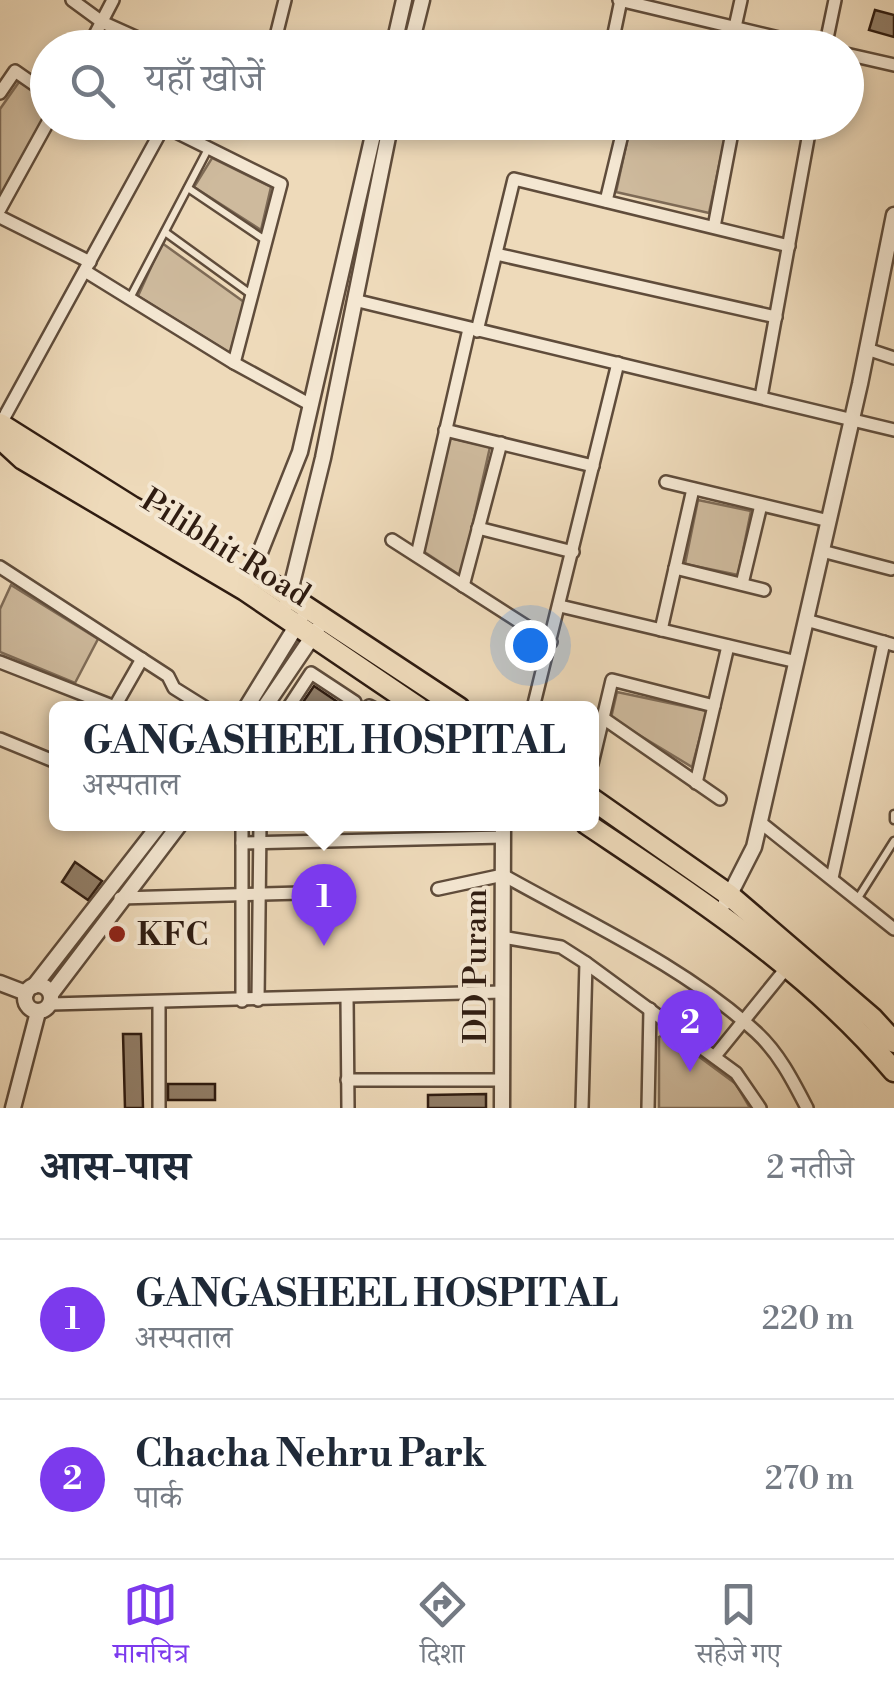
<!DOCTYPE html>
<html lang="hi">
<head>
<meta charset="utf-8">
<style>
	body { margin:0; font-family:"Libre Bodoni","Noto Serif Devanagari",serif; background:#f6f6f7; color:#1f2937 }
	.you { position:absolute; left:530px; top:645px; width:35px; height:35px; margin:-25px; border:8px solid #fff; border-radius:50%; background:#1a73e8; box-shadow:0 0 0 15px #1a73e833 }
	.badge { display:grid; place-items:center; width:65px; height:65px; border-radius:50%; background:#7c3aed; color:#fff; font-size:32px; font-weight:700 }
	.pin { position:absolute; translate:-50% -82px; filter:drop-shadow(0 2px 5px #0008) }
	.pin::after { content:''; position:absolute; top:52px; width:35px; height:30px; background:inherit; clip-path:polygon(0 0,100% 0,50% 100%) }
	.popup { position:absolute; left:49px; top:701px; width:550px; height:130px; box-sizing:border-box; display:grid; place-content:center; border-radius:15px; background:#fff; filter:drop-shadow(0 2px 8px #0005); font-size:32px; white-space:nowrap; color:#747a83 }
	.popup b { font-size:38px; color:#1f2937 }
	.popup::after { content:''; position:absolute; left:50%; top:100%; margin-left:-20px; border:20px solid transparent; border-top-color:#fff }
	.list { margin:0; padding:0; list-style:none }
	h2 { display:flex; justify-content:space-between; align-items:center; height:130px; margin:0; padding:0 40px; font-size:42px }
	h2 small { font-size:32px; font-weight:400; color:#747a83 }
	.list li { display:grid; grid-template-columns:65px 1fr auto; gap:30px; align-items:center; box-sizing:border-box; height:160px; padding:0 40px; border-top:2px solid #e0e1e3 }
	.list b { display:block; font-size:38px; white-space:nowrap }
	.list p { margin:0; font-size:32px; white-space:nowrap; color:#747a83 }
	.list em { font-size:32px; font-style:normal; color:#747a83 }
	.icon { flex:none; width:55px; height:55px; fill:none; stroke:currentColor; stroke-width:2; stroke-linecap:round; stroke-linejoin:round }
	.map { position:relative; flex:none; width:894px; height:1108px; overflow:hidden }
	.search { position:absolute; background:#fff; box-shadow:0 5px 15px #0003; left:30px; right:30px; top:30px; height:110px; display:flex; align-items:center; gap:25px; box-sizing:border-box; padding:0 35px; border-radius:55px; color:#747a83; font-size:38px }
	.sheet { height:450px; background:#fff }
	nav { display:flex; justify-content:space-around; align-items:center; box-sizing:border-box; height:140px; border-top:2px solid #e0e1e3; background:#fff; font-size:28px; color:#747a83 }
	nav a { display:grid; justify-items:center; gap:5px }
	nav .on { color:#7c3aed }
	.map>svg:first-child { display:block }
	.green { fill:#ceba9d; stroke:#7e6b57; stroke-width:2.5 }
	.building { fill:#927f69; stroke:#2f1c11; stroke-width:2.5 }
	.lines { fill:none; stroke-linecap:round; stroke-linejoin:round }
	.service-casing { stroke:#5f4c3b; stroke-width:11 }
	.minor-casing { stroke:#5f4c3b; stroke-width:16 }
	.tertiary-casing { stroke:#5f4c3b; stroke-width:19 }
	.trunk-casing { stroke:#2f1c11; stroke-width:25 }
	.service { stroke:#f4e7d2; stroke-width:6 }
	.minor { stroke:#f4e7d2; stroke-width:11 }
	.tertiary { stroke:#f4e7d2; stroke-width:14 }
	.trunk { stroke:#eedaba; stroke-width:20 }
	.poi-dot { fill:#8f2418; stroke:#f4e7d2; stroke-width:4 }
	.labels { text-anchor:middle; stroke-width:8; stroke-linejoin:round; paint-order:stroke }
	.street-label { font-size:32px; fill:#2f1c11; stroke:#f4e7d2 }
	.poi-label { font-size:32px; font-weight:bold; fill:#2f1c11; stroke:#f4e7d2; text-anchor:start }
</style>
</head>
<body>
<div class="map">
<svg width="894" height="1108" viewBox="0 0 894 1108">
	<rect width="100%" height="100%" fill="#eedaba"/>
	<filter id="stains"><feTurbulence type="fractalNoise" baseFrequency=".002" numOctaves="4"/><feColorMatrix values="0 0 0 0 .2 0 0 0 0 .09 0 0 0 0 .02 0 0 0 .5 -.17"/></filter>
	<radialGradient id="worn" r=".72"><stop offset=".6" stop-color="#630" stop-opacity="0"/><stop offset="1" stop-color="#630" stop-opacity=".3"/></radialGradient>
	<g class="green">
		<polygon points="19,82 47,99 47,113 0,197 0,109"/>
		<polygon points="631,123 728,123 709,213 616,192"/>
		<polygon points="212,158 271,187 261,230 194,187"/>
		<polygon points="162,243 244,302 230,353 138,296"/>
		<polygon points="450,438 490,447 461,576 423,551"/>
		<polygon points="698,500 751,511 738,575 685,564"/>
		<polygon points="11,585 98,639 75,683 0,652 0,609"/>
		<polygon points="617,692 707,711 692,767 611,718"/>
		<polygon points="667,1033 736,1084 750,1108 659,1108 659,1037"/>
	</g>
	<g class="building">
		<polygon points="875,10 894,15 894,37 869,30"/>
		<polygon points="314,686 342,705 342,708 299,708"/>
		<polygon points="75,862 102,881 88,900 62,882"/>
		<polygon points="123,1034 141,1034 143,1108 125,1108"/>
		<rect x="168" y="1084" width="47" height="16"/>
		<polygon points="486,1094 486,1108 428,1108 428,1095"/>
	</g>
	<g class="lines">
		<g class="service-casing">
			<g id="service">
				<polyline points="188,188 265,240"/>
				<polyline points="165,232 252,295"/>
				<polyline points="130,298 208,149"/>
				<polyline points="894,814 894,820"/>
				<polyline points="858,898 894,841"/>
			</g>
		</g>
		<g class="minor-casing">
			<g id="minor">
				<polyline points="72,0 102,22 160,48"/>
				<polyline points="619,0 821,48"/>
				<polyline points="735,27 741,0"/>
				<polyline points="88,48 113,0"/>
				<polyline points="273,48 285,0"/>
				<polyline points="611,48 621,0"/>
				<polyline points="825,48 835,0"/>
				<polyline points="846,54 894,65"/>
				<polyline points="0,93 15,71 48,94"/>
				<polyline points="329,122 335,125"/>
				<polyline points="164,126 281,184 234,363"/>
				<polyline points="606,201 625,122"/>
				<polyline points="0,209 48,122"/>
				<polyline points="0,217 90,262"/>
				<polyline points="714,227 734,122"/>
				<polyline points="496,254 776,317"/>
				<polyline points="85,271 234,363 311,405"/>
				<polyline points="354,300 894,430"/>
				<polyline points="477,331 514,179 789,246"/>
				<polyline points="867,349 894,358"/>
				<polyline points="761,397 811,122"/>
				<polyline points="0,425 166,122"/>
				<polyline points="445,430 593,466"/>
				<polyline points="666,482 829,521"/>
				<polyline points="478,528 573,552"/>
				<polyline points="392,540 551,642"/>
				<polyline points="822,551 891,569"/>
				<polyline points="417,555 469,329"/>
				<polyline points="0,567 168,676 174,688 206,708"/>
				<polyline points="675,568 764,590"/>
				<polyline points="742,584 761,505"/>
				<polyline points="463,586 501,443"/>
				<polyline points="560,606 797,662"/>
				<polyline points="806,620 894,645"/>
				<polyline points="661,630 693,489"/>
				<polyline points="0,662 115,707"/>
				<polyline points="369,706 373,708"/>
				<polyline points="114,708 142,659"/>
				<polyline points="288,708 311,673 355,702 351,708"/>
				<polyline points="533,708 618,363"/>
				<polyline points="603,718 720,799"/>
				<polyline points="0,739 56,762"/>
				<polyline points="592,764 612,680 714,706"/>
				<polyline points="696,783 728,646"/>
				<polyline points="760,822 894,929"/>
				<polyline points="242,843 503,837"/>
				<polyline points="832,878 884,642"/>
				<path d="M 438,889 L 503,875 C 588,923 684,966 756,1032 C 779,1053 793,1081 807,1108"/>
				<polyline points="120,898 338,892"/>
				<polyline points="502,937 561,947 586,963 736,1073 760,1108"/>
				<polyline points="347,997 348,1108"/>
				<polyline points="258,1000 260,824"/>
				<polyline points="242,1001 242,824"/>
				<polyline points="51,1004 502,992"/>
				<polyline points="159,1004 159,1108"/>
				<polyline points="715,1056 788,966"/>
				<polyline points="347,1080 502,1080"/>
				<polyline points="582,1108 586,963"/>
				<polyline points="648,1108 650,1009"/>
			</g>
		</g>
		<g class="tertiary-casing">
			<g id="tertiary">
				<polyline points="393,48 404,0"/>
				<polyline points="410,48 422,0"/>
				<polyline points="249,580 300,452 376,122"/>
				<polyline points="287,604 323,458 391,122"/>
				<polyline points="246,708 300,620"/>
				<polyline points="264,708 317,630"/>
				<polyline points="726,902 754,847 860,384 894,215"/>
				<polyline points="0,983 26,993"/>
				<circle cx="38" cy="998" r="13"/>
				<polyline points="34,986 160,824"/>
				<polyline points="51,994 180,824"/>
				<polyline points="13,1108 38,1012"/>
				<polyline points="502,1108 503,824"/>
			</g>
		</g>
		<g class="trunk-casing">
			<g id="trunk">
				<polyline points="0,424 132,507 253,572 459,708"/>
				<polyline points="0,438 23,459 245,590 419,708"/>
				<polyline points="592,799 729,895 872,1018 894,1042"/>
				<path d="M 587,824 C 697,898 808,969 894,1071"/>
			</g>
		</g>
		<use href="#service" class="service"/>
		<use href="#minor" class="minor"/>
		<use href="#tertiary" class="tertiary"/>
		<use href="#trunk" class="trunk"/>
	</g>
	<circle class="poi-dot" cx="117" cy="934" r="10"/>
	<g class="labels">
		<g class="street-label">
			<text transform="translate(226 547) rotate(32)" y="11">Pilibhit Road</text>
			<text transform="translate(475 966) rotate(-90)" y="11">DD Puram</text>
		</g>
		<g class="poi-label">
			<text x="137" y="945">KFC</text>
		</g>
	</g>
	<rect width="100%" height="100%" filter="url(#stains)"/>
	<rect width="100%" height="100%" fill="url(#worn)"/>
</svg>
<div class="you"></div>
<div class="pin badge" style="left:324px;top:946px">1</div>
<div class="popup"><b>GANGASHEEL HOSPITAL</b>अस्पताल</div>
<div class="pin badge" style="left:690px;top:1072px">2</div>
<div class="search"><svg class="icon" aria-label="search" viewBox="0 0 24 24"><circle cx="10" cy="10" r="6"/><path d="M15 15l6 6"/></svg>यहाँ खोजें</div>
</div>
<section class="sheet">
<h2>आस-पास<small>2 नतीजे</small></h2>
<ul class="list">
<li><span class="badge">1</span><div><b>GANGASHEEL HOSPITAL</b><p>अस्पताल</p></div><em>220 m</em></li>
<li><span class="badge">2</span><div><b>Chacha Nehru Park</b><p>पार्क</p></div><em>270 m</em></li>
</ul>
</section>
<nav>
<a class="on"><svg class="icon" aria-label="map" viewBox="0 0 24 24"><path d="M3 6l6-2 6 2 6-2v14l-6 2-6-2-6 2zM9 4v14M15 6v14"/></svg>मानचित्र</a>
<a><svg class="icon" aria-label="directions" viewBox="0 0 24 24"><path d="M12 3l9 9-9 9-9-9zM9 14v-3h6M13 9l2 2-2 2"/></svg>दिशा</a>
<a><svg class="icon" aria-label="saved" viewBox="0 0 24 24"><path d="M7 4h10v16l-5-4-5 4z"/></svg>सहेजे गए</a>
</nav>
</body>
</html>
